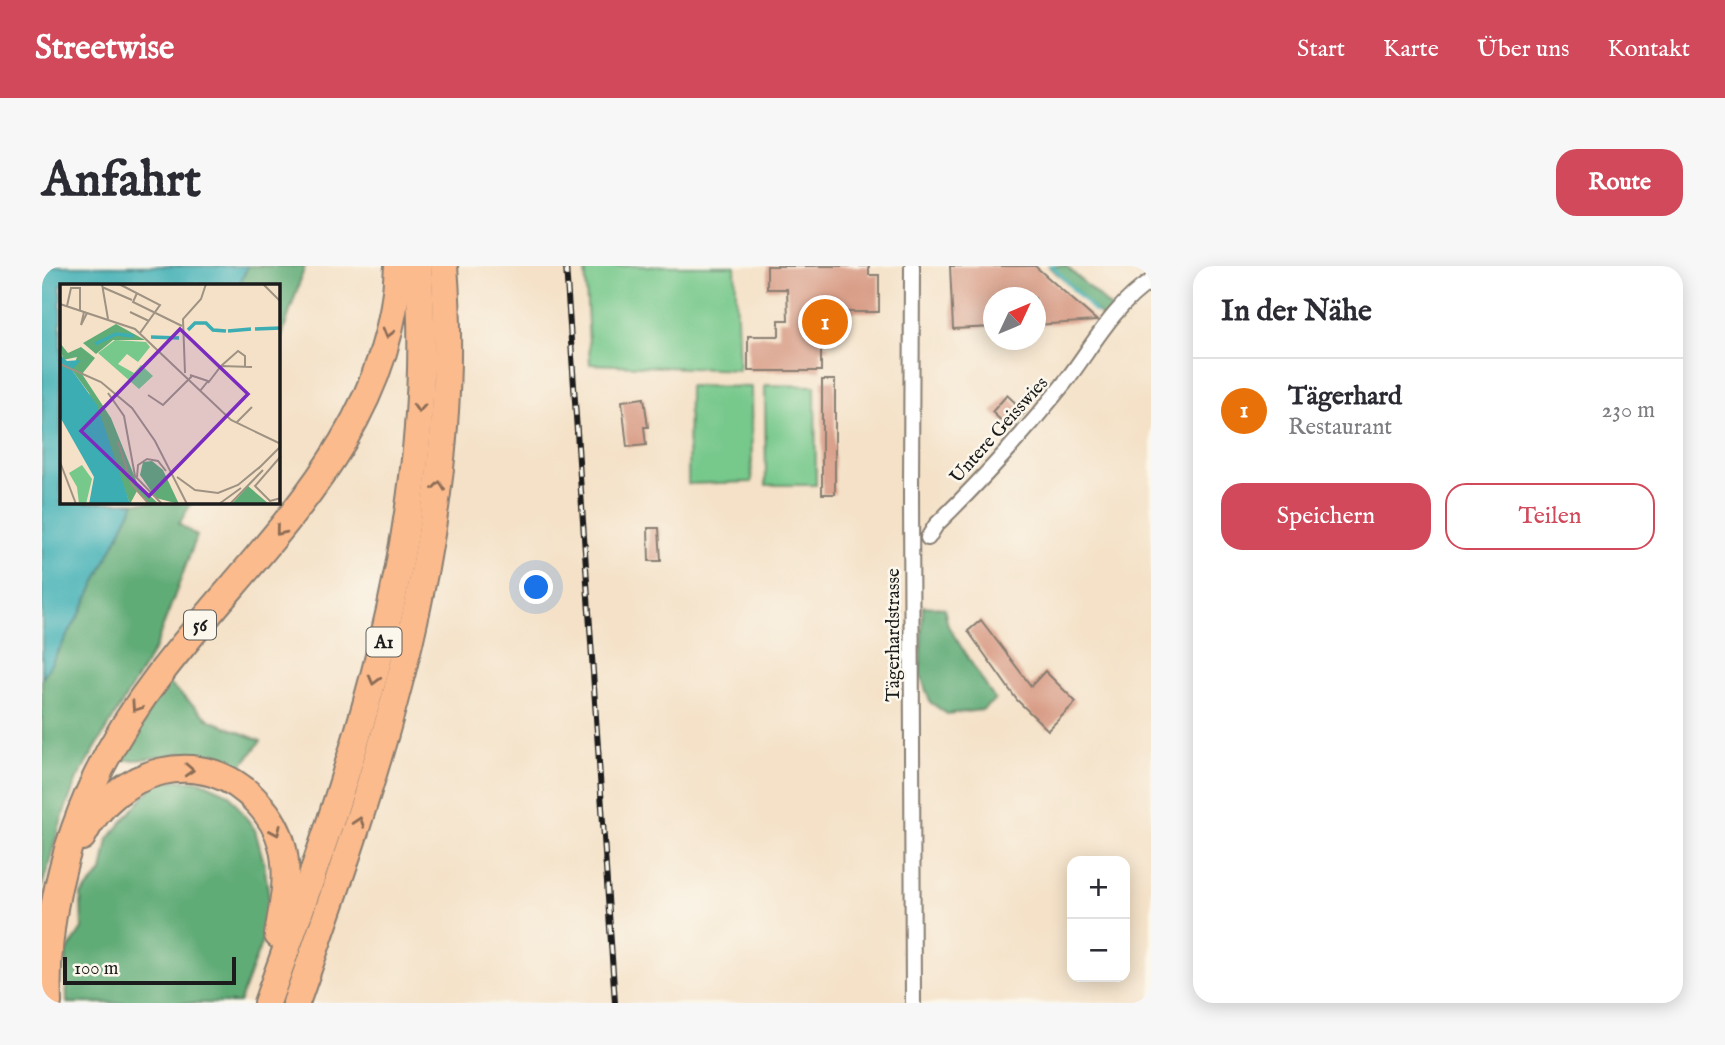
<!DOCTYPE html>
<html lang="de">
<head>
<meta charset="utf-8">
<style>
	body { margin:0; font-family:"IM FELL English",serif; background:#f7f7f7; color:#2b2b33 }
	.controls { position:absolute; right:21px; bottom:21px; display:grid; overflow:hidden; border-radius:14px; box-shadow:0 4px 18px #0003 }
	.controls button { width:63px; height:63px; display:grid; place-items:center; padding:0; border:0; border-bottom:2px solid #e1e1e2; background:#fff; color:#2b2b33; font:35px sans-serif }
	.compass { position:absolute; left:941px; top:21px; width:63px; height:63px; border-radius:50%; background:#fff; box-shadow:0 4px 18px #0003; rotate:46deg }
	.scale { position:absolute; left:21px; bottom:18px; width:173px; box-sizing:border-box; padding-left:7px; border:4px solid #1c1c1c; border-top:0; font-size:19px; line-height:24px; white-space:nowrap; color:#1c1c1c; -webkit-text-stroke:5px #fbf7ec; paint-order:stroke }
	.you { position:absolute; left:495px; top:322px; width:24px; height:24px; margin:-18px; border:5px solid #fff; border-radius:50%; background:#1a73e8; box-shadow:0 0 0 10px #1a73e833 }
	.badge { display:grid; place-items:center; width:46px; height:46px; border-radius:50%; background:#d1495b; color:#fff; font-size:23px; font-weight:700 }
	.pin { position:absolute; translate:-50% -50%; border:4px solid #fff; box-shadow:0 2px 7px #0006 }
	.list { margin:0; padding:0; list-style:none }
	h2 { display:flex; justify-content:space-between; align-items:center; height:91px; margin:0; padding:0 28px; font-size:30px }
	h2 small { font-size:23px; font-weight:400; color:#7c7c81 }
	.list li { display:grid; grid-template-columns:46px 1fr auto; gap:21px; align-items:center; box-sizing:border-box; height:105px; padding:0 28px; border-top:2px solid #e1e1e2 }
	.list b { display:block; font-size:26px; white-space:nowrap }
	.list p { margin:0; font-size:23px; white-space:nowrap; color:#7c7c81 }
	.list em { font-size:23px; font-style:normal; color:#7c7c81 }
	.actions { display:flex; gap:14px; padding:21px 28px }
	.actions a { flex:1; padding:16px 0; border:2px solid #d1495b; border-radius:21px; text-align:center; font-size:24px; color:#d1495b }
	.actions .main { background:#d1495b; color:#fff }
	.map { position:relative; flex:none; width:1109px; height:737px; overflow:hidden; border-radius:21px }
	header { display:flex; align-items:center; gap:42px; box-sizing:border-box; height:98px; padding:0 35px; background:#d1495b; color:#fff }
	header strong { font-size:33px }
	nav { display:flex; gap:38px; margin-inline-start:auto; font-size:24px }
	.intro { display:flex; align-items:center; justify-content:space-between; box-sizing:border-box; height:168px; padding:0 42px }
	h1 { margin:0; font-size:49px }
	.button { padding:18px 32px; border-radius:21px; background:#d1495b; color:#fff; font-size:24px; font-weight:700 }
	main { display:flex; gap:42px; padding:0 42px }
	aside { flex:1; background:#fff; border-radius:21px; box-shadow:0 4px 18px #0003 }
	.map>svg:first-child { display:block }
	.green { fill:#76c88b; stroke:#497254; stroke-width:2 }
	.forest { fill:#60ac77; stroke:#3e644a; stroke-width:2 }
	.water { fill:#3badb3; stroke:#2c6468; stroke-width:2 }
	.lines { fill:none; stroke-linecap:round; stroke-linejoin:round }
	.stream { stroke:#3badb3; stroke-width:3.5 }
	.building { fill:#d89b85 }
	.street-casing { stroke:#887e72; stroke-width:18 }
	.highway-casing { stroke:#887e72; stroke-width:30 }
	.street { stroke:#fff; stroke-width:14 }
	.highway { stroke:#fbbb8d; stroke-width:26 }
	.rail-casing { stroke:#1c1c1c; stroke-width:6 }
	.rail { stroke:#fbf7ec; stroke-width:3.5; stroke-dasharray:10; stroke-linecap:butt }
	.oneway { stroke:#8c6c54 }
	.labels { text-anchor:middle; stroke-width:5; stroke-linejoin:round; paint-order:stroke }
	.shield { fill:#fbf7ec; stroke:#5f5e5a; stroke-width:2 }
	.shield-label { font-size:18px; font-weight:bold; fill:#1c1c1c }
	.street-label { font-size:19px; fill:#1c1c1c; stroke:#fbf7ec }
	.inset-river { fill:none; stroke:#3badb3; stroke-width:3.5 }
	.inset-road { fill:none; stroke:#9e9283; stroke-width:2 }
	.view { fill:#7b2cbf; fill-opacity:0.15; stroke:#7b2cbf; stroke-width:3.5 }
	.inset-edge { fill:none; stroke:#1c1c1c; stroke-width:3.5 }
</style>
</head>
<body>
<header>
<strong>Streetwise</strong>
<nav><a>Start</a><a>Karte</a><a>Über uns</a><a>Kontakt</a></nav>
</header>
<div class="intro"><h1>Anfahrt</h1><a class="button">Route</a></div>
<main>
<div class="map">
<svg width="1109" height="737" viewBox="0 0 1109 737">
	<rect width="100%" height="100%" fill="#fbf7ec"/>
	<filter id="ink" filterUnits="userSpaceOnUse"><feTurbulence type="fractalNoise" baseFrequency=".0143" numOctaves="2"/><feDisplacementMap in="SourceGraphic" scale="14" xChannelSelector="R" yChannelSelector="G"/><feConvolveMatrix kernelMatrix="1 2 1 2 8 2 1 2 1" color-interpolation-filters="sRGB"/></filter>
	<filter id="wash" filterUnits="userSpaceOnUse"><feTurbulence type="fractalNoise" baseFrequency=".00686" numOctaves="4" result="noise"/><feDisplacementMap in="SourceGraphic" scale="28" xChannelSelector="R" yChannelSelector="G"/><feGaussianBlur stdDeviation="1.57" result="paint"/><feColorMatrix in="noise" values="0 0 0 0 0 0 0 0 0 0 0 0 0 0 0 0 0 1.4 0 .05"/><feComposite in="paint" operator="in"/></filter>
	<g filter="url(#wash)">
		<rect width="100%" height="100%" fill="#f4e1c7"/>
		<g class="green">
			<polygon points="543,0 693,0 697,104 548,98"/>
			<polygon points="723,119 773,120 774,219 724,219"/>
			<polygon points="647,120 709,121 710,216 646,218"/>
		</g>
		<g class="forest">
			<polygon points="206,0 263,0 236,82 236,19 197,19"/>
			<polygon points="1007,0 1024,0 1070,43 1064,55"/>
			<polygon points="93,236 150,236 137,258 155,270 113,382 35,513 21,549 0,621 0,413 39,346"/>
			<polygon points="881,340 902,342 906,360 953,434 940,444 905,448 888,436 878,407"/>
			<path d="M 125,416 L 168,454 L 219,475 L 197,503 C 184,498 168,489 155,487 C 128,485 101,498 76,493 Z"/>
			<polygon points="123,514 158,515 187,528 213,564 222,597 228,637 222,670 197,737 25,737 24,687 40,663 39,629 60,606 66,573 107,524"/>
		</g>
		<polygon class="water" points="0,0 206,0 197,19 19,19 19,236 93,236 39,346 0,413"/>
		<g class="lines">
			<polyline class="stream" points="1010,0 1053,46"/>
		</g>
		<g id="blocks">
			<g class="building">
				<polygon points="725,0 827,0 827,9 837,9 837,46 779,46 779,75 788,82 779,85 779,105 706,105 706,70 737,70 737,54 746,54 745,23 725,23"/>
				<polygon points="908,0 993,0 1055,55 993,59 993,32 951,32 951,61 911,63"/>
				<rect x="780" y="114" width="13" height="114"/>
				<polygon points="965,129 983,146 968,163 950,146"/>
				<polygon points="602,132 606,161 602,161 604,179 585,181 580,135"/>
				<polygon points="606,262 617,262 619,295 607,295"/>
				<polygon points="939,354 989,420 1003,405 1034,436 1006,464 975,434 926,365"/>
			</g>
		</g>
	</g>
	<g filter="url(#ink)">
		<use href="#blocks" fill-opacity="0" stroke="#887e72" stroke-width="2"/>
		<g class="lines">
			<g class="street-casing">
				<g id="street">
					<polyline points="870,0 869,224 871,737"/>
					<path d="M 886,272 L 894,259 C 939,215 981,169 1020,120 C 1048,85 1070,40 1109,15"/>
				</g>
			</g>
			<g class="highway-casing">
				<g id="highway">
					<path d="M 40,571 C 74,502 161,476 216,537 C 227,549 236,563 240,579 C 248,610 241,638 236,669"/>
					<path d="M 6,737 C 1,616 45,503 118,408 C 214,282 350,171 356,0"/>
					<path d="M 225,737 C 310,500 398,256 376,0"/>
					<path d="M 254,737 C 338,499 423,257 402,0"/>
				</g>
			</g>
			<use href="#street" class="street"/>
			<use href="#highway" class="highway"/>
			<g class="rail-casing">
				<polyline id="rail" points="524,0 573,737"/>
			</g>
			<use href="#rail" class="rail"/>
		</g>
		<defs><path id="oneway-chevron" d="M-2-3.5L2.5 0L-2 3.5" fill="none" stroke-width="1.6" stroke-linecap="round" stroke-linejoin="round" transform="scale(1.75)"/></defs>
		<g class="oneway">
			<use href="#oneway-chevron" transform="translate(346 67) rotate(105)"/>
			<use href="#oneway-chevron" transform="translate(377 142) rotate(93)"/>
			<use href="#oneway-chevron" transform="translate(397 220) rotate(-83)"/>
			<use href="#oneway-chevron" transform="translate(238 265) rotate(129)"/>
			<use href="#oneway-chevron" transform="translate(332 414) rotate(105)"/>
			<use href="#oneway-chevron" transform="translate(94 441) rotate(124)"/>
			<use href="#oneway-chevron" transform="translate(147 504) rotate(3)"/>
			<use href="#oneway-chevron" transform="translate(317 556) rotate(-72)"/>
			<use href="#oneway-chevron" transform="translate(234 565) rotate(66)"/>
		</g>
	</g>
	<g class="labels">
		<g class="shield">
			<rect x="142" y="344.5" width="32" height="29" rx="5"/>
			<rect x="324.5" y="361.5" width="35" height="29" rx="5"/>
		</g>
		<g class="shield-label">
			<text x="158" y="365">56</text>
			<text x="342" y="382">A1</text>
		</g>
		<g class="street-label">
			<text transform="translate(956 163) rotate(-48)" y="7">Untere Geisswies</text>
			<text transform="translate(850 369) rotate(-90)" y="7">Tägerhardstrasse</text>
		</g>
	</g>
	<g transform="translate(18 18)">
		<rect width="220" height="220" fill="#f4e1c7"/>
		<path d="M 55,56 L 86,58 L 90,63 L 78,78 L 67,70 L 58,80 L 74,89 L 81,81 L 93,92 L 79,105 L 38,69 ZM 22,181 L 32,195 L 26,220 L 19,220 L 17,203 L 9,189 Z" fill="#76c88b"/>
		<path d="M 56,40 L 85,56 L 53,56 L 36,70 L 23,59 ZM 0,59 L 8,69 L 21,63 L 35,74 L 22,90 L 51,134 L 78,201 L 99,220 L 90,220 L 77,207 L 70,220 L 29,109 L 12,86 L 17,73 L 3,76 ZM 92,177 L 103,186 L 119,220 L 96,214 L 80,191 L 83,178 ZM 188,202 L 209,220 L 172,220 Z" fill="#60ac77"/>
		<path d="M 0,71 L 7,77 L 21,76 L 12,86 L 37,121 L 70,220 L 29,220 L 34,193 L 0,133 Z" fill="#3badb3"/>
		<path class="inset-river" d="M 195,45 L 221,44M 128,46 L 135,39 L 146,39 L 153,46 L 166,47M 168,47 L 191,45M 91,53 L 119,54M 35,60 L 56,50 L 74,52"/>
		<path class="inset-road" d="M 42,0 L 48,35M 59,0 L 100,21 L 80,49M 203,0 L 221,18M 42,3 L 72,16M 77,9 L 73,18 L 122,42M 0,20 L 75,45 L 171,136 L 221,160M 7,22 L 11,4 L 20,4 L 20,27M 24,28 L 21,41 L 27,29M 70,28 L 89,37M 0,80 L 41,98 L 72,124 L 95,157 L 127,220M 161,82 L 178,67 L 185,72 L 185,83M 125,89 L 123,35 L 141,15 L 146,0M 130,91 L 148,97 L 140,107M 148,99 L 161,82 L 192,83M 48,109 L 64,132 L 75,192 L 102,220M 88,111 L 103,121 L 132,92M 176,139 L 192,123M 58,158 L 72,201 L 89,220M 221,172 L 195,202 L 210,217 L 221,214M 0,178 L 16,220M 198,185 L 221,162M 77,193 L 78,181 L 87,175 L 98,177 L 106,187M 117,193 L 135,206 L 158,209 L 178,201 L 201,182M 159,220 L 181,204M 170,220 L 203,186"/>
		<path class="view" d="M 120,45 L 188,110 L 89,212 L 21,147 Z"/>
		<rect width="220" height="220" class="inset-edge"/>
	</g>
</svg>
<div class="controls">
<button>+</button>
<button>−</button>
</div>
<svg class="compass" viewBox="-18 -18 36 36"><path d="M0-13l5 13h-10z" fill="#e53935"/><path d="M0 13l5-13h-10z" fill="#7c7c81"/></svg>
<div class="scale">100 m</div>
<div class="you"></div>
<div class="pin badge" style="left:783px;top:56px;background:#e8710a">1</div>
</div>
<aside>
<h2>In der Nähe<small></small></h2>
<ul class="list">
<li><span class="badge" style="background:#e8710a">1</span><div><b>Tägerhard</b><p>Restaurant</p></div><em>230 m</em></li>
</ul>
<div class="actions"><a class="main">Speichern</a><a>Teilen</a></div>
</aside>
</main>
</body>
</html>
